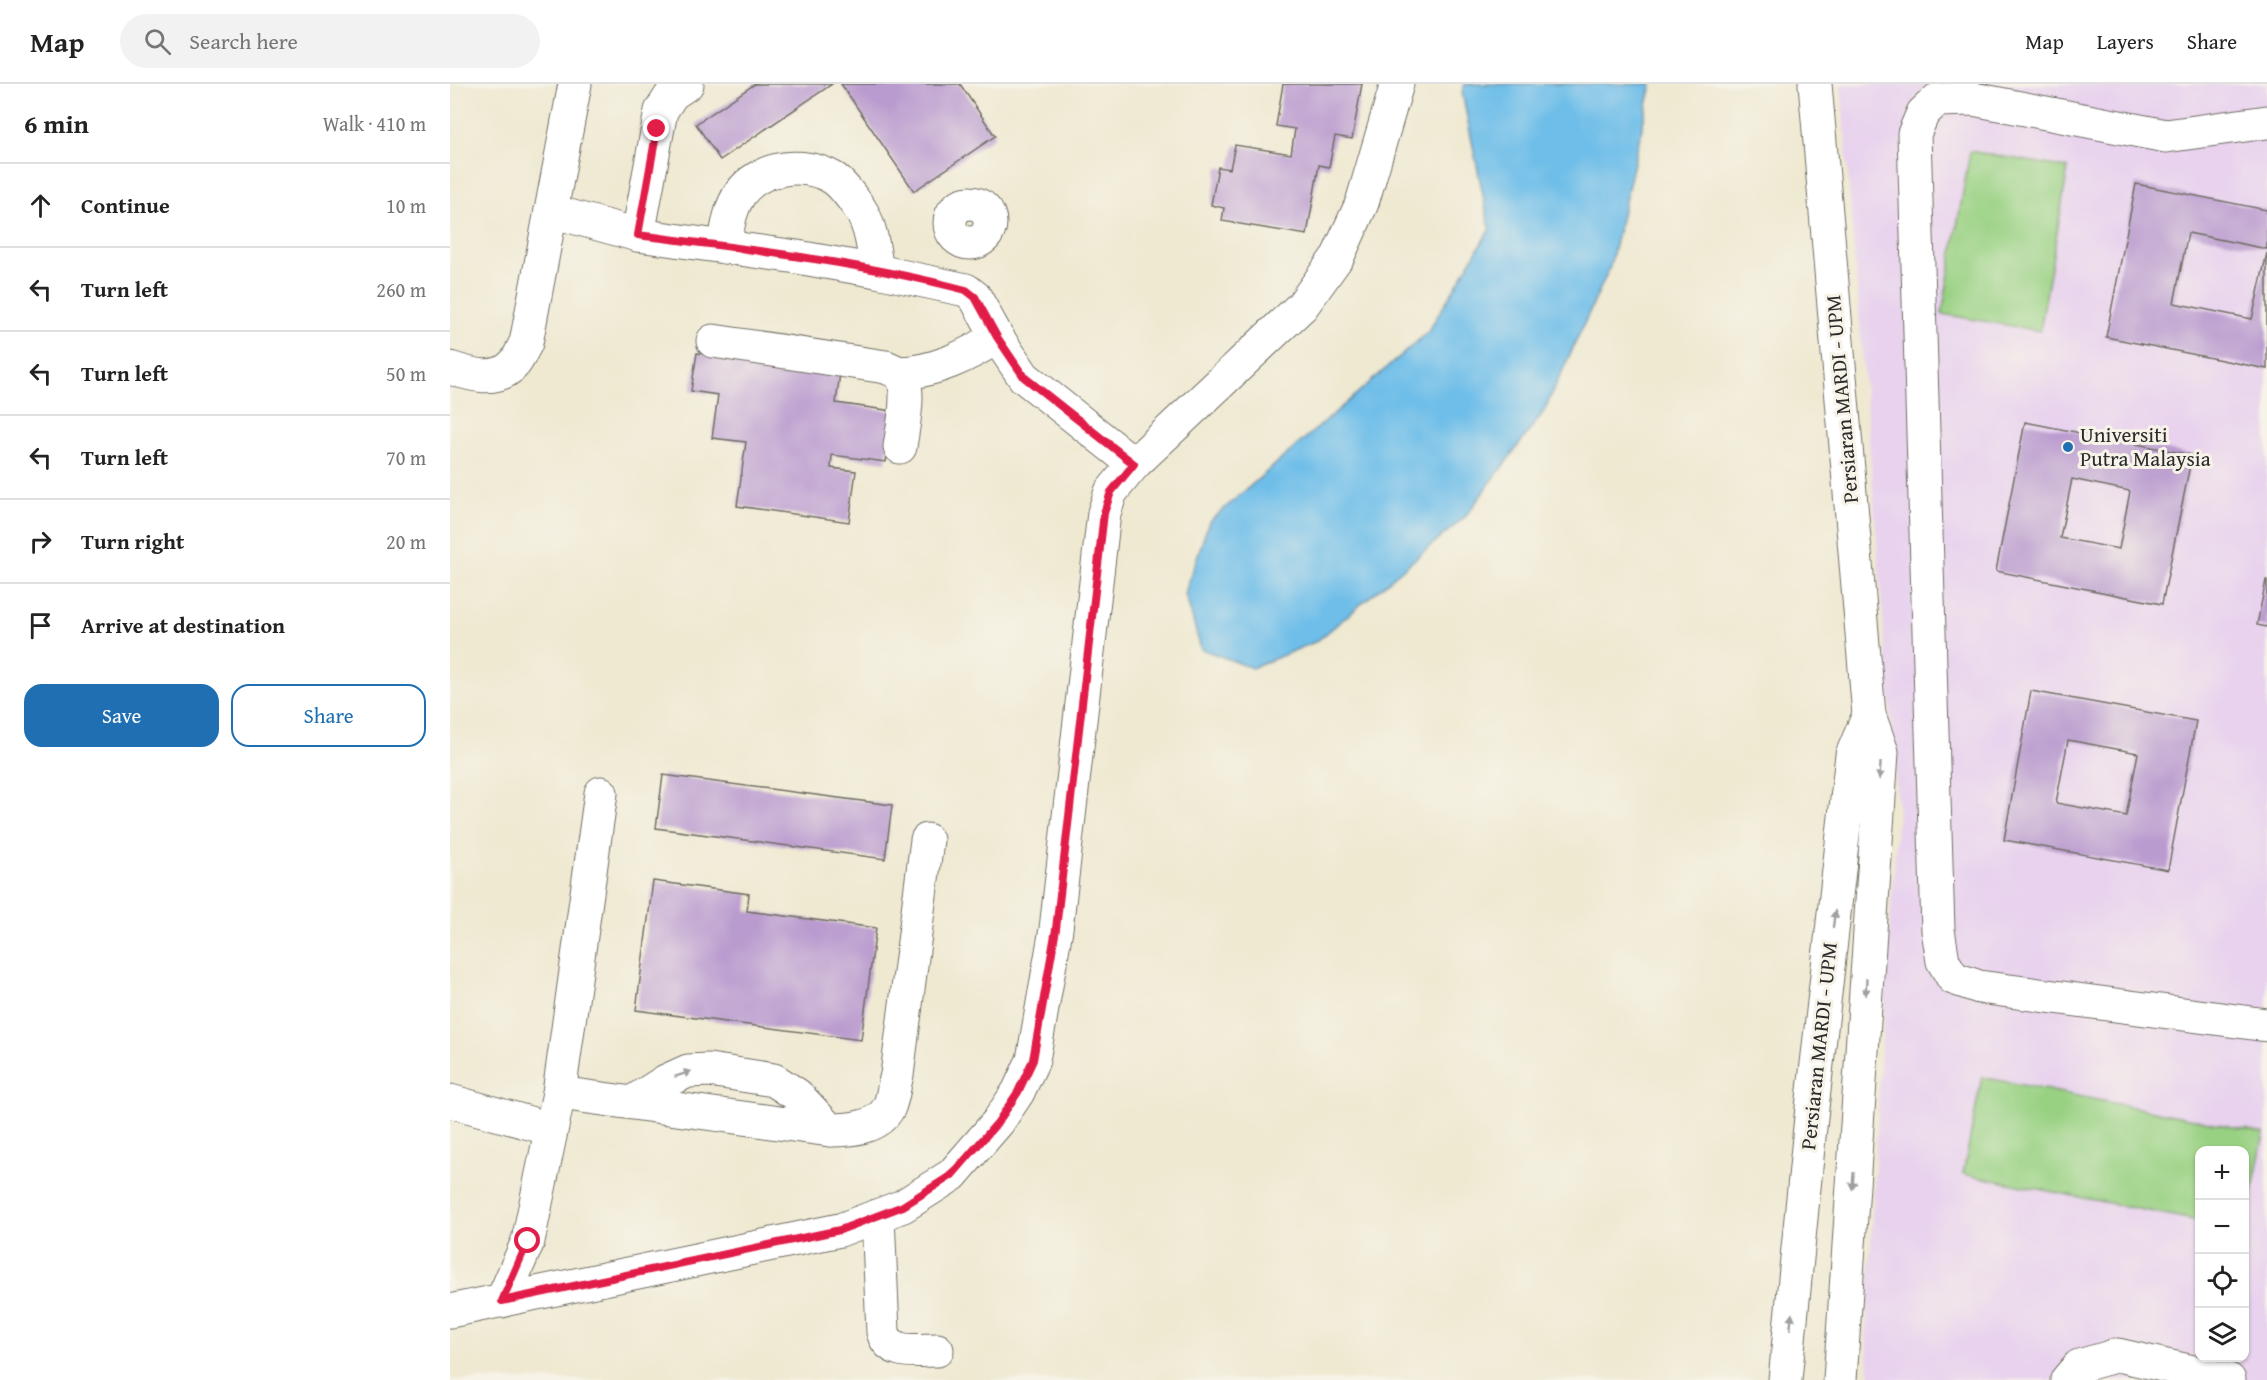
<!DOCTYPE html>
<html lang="en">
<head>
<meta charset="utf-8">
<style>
	body { margin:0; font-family:"Gentium Book Plus",serif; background:#f2f2f2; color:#222 }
	.controls { position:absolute; right:18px; bottom:18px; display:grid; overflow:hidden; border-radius:12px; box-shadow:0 2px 4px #0004 }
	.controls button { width:54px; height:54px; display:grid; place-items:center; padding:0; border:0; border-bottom:2px solid #e0e0e0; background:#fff; color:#222; font:30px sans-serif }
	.stop { position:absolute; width:18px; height:18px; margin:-14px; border:4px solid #e11d48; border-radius:50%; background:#fff }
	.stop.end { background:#e11d48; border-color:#fff; box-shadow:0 2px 6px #0008 }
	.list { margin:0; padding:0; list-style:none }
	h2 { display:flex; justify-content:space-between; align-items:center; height:78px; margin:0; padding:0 24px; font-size:26px }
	h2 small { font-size:20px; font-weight:400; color:#767676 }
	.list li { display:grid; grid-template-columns:39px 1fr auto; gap:18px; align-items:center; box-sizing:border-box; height:84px; padding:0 24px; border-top:2px solid #e0e0e0 }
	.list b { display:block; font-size:22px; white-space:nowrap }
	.list em { font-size:20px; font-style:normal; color:#767676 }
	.actions { display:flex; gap:12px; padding:18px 24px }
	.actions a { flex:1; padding:14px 0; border:2px solid #1f6fb2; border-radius:18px; text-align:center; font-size:21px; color:#1f6fb2 }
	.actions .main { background:#1f6fb2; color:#fff }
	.icon { flex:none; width:33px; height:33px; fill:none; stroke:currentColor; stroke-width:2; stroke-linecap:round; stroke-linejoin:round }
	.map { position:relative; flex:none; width:1817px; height:1296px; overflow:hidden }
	header { display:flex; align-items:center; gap:36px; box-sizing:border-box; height:84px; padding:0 30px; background:#fff; border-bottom:2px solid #e0e0e0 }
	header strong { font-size:28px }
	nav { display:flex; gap:33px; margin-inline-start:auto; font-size:21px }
	.search { width:420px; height:54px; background:#f2f2f2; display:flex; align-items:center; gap:15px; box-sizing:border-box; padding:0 21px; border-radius:33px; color:#767676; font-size:22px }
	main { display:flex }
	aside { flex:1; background:#fff }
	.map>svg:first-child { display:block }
	.built { fill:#e8d2ee; fill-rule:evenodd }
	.green { fill:#99d183; stroke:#627e57; stroke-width:1.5 }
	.water { fill:#6ebee9; stroke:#4c748a; stroke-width:1.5 }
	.building { fill:#ba9bcf; fill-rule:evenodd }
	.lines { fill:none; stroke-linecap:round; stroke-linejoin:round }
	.minor-casing { stroke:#706e65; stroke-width:35 }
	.minor { stroke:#fff; stroke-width:33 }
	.oneway { fill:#a0a0a0 }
	.route { stroke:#e11d48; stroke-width:8 }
	.poi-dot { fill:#1f6fb2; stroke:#f7f3e8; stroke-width:2 }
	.labels { text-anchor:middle; stroke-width:6; stroke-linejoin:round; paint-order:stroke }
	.street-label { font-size:21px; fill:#2b2b2b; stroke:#f7f3e8 }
	.poi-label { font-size:21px; fill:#2b2b2b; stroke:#f7f3e8; text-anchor:start }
</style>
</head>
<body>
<header>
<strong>Map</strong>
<div class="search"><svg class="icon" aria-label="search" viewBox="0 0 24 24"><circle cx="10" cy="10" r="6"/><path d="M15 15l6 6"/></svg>Search here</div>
<nav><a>Map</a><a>Layers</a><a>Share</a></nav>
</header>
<main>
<aside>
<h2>6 min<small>Walk · 410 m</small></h2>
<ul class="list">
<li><svg class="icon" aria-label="ahead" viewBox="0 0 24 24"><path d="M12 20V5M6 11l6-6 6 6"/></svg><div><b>Continue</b></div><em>10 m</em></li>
<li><svg class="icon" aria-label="left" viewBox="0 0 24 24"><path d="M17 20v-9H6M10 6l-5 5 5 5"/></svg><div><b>Turn left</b></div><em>260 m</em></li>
<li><svg class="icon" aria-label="left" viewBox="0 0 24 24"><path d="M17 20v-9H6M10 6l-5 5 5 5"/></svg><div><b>Turn left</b></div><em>50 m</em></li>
<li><svg class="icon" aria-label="left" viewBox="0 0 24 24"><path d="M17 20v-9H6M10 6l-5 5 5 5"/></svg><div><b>Turn left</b></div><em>70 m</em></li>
<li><svg class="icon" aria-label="right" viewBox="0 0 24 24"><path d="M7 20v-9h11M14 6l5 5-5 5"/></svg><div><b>Turn right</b></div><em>20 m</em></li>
<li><svg class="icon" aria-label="arrive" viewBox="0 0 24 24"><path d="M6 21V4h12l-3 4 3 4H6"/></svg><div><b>Arrive at destination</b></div></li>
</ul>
<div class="actions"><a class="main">Save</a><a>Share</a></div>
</aside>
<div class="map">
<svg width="1817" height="1296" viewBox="0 0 1817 1296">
	<rect width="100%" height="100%" fill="#f7f3e8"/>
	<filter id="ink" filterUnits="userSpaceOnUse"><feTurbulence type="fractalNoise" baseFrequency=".0167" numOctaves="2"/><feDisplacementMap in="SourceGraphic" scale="12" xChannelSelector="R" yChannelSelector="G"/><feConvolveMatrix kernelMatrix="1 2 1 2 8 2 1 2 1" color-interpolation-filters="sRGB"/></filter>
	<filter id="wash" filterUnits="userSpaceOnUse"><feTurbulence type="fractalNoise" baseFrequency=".008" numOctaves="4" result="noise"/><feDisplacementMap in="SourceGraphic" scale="24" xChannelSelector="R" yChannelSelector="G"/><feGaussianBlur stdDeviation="1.35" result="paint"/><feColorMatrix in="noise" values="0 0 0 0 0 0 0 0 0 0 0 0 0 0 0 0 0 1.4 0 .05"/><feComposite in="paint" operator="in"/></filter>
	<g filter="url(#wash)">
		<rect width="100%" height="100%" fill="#efe9d1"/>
		<path class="built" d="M 1391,0 L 1817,0 L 1817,1296 L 1420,1296 L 1416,1250 L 1431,969 L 1448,726 ZM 1750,1066 L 1794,1066 L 1794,1274 L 1750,1274 Z"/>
		<g class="green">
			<polygon points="1520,67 1618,84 1590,247 1492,230"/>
			<polygon points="1532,993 1814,1049 1795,1146 1794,1066 1750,1066 1749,1137 1513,1090"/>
		</g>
		<polygon class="water" points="1015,0 1202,0 1160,183 1094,327 1015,433 867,557 802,584 751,565 735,509 759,438 978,248 1040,145 1012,8"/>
		<g id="blocks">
			<g class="building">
				<polygon points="305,0 382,0 270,76 246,40"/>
				<polygon points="391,0 510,0 545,52 464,107"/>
				<polygon points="833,0 912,0 902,55 885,52 879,83 869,81 857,151 772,137 774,124 761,121 768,83 780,85 785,61 841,70 845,45 826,42"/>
				<polygon points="1686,100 1817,126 1817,165 1738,149 1724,219 1802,235 1817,169 1817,285 1656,253"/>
				<polygon points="247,269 390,289 386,319 443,327 436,378 382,371 381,384 406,387 399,438 287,422 296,358 262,354 268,311 241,307"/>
				<path d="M 1575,338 L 1742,371 L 1712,520 L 1546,487 ZM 1622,395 L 1680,407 L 1669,465 L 1610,454 Z"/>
				<polygon points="1816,496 1817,496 1817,543 1807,541"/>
				<path d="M 1581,607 L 1746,637 L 1718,786 L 1554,756 ZM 1618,656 L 1688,669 L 1676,732 L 1606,719 Z"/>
				<polygon points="213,691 442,721 435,775 206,744"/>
				<polygon points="203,797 299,810 297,827 426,844 411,956 186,926"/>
			</g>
		</g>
	</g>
	<g filter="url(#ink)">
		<use href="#blocks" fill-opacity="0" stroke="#706e65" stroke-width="1.5"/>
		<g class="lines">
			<g class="minor-casing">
				<g id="minor">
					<polyline points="1365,0 1419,631 1432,668 1390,1296"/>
					<polyline points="1817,38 1716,52 1523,15 1487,16 1473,29 1464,50 1488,846 1493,877 1503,894 1529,903 1817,941"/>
					<circle cx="520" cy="139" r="20"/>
					<polyline points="101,127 188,151 347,173 427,187 516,206 525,213 547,253 574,293 684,380"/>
					<polyline points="188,151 211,27 222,10 237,0"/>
					<path d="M 274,163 C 278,144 279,126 290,110 C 309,82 355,77 383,94 C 391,99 399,110 405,118 C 421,137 423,163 427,187"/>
					<path d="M 263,257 L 436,283 C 440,285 446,287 449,289 C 463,301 452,346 450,363"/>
					<path d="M 0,284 C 21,291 47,299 64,280 C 69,275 72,265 76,259 L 125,0"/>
					<path d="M 449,289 C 485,288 517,272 547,253"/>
					<path d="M 109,1009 L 380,1046 C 401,1046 428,1044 439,1023 C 443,1014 444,1001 447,991 L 477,756"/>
					<polyline points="0,1017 101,1045"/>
					<polyline points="183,1018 216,997 238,987 259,986 324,996 347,1011 380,1046"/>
					<path d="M 428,1132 L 433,1248 C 440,1272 466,1266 487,1266"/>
					<polyline points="52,1217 78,1157 109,1009 151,709"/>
					<polyline points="0,1227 390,1146 453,1122 502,1091 548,1038 568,1008 583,976 606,845 654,429 661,408 684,380 852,222 888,172 912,119 947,0"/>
					<polyline points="1335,1296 1361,1033 1402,671 1419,631"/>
					<polyline points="1617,1296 1629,1282 1668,1271 1779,1296"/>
				</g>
			</g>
			<use href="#minor" class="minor"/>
		</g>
		<defs><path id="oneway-solid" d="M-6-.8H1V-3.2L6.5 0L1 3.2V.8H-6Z" transform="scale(1.5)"/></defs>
		<g class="oneway">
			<use href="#oneway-solid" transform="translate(1430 687) rotate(94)"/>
			<use href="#oneway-solid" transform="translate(1384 835) rotate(-83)"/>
			<use href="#oneway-solid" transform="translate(1416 903) rotate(94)"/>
			<use href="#oneway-solid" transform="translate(233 990) rotate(-19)"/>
			<use href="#oneway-solid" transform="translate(1403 1097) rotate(94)"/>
			<use href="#oneway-solid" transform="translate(1341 1238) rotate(-84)"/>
		</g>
	</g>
	<g class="lines" filter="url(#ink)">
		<path class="route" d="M 78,1157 L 52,1217 L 390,1146 L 453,1122 L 502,1091 L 548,1038 L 568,1008 L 583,976 L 606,845 L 654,429 L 661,408 L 684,380 L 574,293 L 547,253 L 525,213 L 516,206 C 409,178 297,165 188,151 L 207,45"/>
	</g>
	<circle class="poi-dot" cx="1618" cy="363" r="6"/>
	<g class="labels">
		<g class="street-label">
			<text transform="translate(1392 315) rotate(-95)" y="7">Persiaran MARDI - UPM</text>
			<text transform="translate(1369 962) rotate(-84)" y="7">Persiaran MARDI - UPM</text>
		</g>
		<g class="poi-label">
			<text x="1630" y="358">Universiti<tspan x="1630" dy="24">Putra Malaysia</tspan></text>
		</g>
	</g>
</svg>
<div class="controls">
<button>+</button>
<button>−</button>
<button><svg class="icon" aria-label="locate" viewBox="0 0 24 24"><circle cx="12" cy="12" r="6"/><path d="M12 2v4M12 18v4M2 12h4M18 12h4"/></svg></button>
<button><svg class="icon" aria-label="layers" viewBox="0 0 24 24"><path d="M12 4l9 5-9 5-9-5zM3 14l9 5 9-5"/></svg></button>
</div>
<div class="stop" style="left:78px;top:1157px"></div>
<div class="stop end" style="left:207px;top:45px"></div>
</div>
</main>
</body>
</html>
